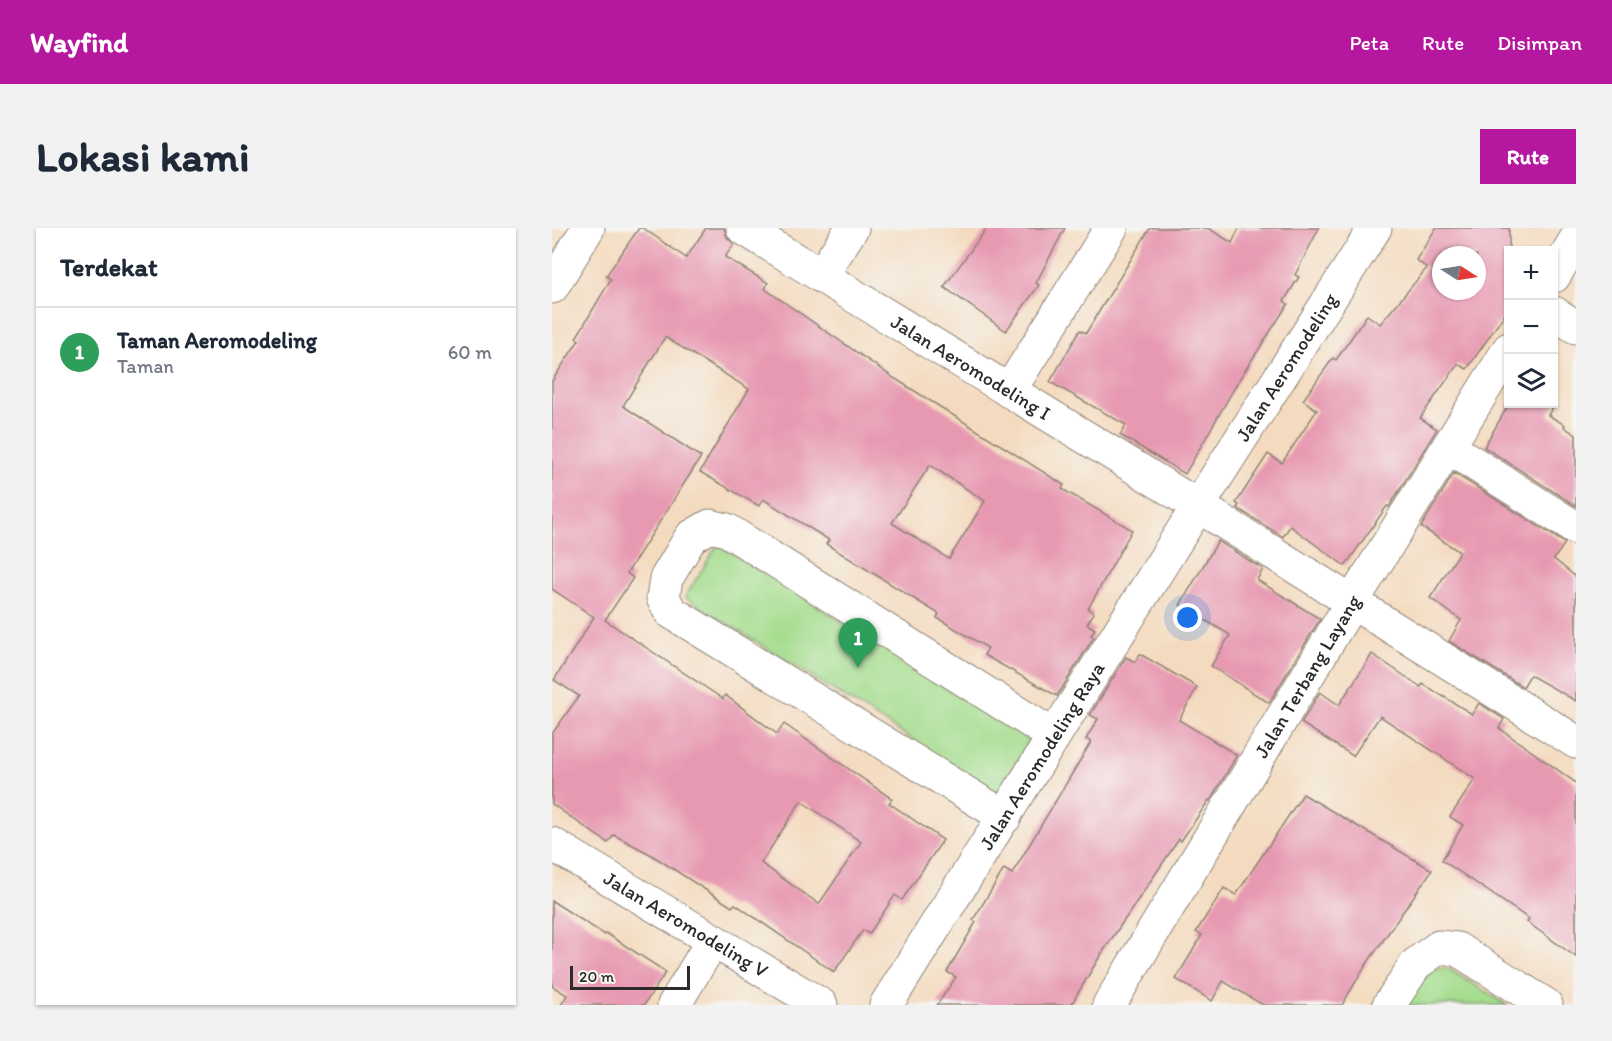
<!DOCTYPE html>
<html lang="id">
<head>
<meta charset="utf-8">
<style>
	body { margin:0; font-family:Itim,sans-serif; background:#f2f2f3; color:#1f2937 }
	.controls { position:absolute; right:18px; top:18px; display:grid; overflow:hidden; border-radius:0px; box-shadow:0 2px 4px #0004 }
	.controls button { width:54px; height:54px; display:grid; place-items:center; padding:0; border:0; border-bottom:2px solid #e0e1e3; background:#fff; color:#1f2937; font:30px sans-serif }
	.compass { position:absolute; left:880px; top:18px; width:54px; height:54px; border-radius:50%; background:#fff; box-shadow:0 2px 4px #0004; rotate:102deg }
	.scale { position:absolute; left:18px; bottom:15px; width:120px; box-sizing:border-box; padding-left:6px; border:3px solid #2b2b2b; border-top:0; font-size:16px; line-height:21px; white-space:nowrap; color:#2b2b2b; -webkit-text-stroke:4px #f6f6f2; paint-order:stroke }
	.you { position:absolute; left:636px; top:390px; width:21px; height:21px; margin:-15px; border:4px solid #fff; border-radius:50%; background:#1a73e8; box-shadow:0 0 0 9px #1a73e833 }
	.badge { display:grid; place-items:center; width:39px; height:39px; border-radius:50%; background:#b5179e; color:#fff; font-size:20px; font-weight:700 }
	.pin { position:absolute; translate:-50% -50px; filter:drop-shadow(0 2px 3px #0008) }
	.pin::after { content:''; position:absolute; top:32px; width:21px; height:18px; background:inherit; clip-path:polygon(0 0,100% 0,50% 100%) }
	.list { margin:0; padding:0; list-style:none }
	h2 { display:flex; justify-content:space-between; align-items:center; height:78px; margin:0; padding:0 24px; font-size:26px }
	h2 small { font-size:20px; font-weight:400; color:#747a83 }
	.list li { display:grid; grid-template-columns:39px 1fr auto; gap:18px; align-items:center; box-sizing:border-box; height:90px; padding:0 24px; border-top:2px solid #e0e1e3 }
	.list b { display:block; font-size:22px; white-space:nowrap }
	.list p { margin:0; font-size:20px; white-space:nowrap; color:#747a83 }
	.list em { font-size:20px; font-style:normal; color:#747a83 }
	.icon { flex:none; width:33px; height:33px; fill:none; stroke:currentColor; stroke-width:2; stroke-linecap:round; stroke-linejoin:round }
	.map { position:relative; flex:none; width:1024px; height:777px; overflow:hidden; border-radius:0px }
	header { display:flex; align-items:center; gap:36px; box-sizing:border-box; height:84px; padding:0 30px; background:#b5179e; color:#fff }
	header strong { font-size:28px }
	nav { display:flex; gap:33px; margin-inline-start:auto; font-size:21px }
	.intro { display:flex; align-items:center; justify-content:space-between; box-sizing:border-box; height:144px; padding:0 36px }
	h1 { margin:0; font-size:42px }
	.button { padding:15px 27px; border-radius:0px; background:#b5179e; color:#fff; font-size:21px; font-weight:700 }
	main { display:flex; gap:36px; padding:0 36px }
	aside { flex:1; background:#fff; border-radius:0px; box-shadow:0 2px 4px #0004 }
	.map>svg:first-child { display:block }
	.green { fill:#a5dd8e; stroke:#68845c; stroke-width:1.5 }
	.building { fill:#e799b1; fill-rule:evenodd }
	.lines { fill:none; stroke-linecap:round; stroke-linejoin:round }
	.street-casing { stroke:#908376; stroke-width:35 }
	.street { stroke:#fff; stroke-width:33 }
	.labels { text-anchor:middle; stroke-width:4.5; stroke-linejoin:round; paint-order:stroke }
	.street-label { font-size:20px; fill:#2b2b2b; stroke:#f6f6f2 }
</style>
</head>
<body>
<header>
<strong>Wayfind</strong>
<nav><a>Peta</a><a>Rute</a><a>Disimpan</a></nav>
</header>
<div class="intro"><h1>Lokasi kami</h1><a class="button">Rute</a></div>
<main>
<aside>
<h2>Terdekat<small></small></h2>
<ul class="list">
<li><span class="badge" style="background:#2e9e5b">1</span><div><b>Taman Aeromodeling</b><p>Taman</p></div><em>60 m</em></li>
</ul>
</aside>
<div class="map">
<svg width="1024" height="777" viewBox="0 0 1024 777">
	<rect width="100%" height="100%" fill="#f6f6f2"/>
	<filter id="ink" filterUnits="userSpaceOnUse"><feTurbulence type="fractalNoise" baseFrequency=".0167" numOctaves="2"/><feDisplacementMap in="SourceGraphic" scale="12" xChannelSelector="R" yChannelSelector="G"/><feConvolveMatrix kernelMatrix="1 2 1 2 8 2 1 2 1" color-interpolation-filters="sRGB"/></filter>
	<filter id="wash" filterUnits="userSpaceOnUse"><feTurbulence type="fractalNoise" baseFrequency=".008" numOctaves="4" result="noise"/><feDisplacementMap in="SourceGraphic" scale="24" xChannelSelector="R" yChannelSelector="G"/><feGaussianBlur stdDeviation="1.35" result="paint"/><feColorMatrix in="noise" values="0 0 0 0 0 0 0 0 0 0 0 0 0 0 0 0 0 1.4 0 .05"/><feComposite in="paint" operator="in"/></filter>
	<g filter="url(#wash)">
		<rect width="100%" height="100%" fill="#f4dbc0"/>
		<g class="green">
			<polygon points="166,316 478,512 445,565 133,369"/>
			<polygon points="883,740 897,741 955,777 850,777 866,753"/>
		</g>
		<g id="blocks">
			<g class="building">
				<path d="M 87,0 L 91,0 L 134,30 L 154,0 L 172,0 L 175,9 L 182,16 L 173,29 L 216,55 L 213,61 L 342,150 L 512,257 L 510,261 L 580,302 L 536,381 L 542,385 L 535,396 L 543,401 L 539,407 L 542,409 L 505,468 L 432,427 L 436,420 L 385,390 L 387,386 L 274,316 L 277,312 L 211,271 L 207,278 L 148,244 L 197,161 L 113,109 L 71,178 L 149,229 L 75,345 L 81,350 L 53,392 L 171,471 L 173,467 L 225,506 L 232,496 L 340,571 L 337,575 L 391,612 L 350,672 L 343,667 L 317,706 L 311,702 L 282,744 L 183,676 L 180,679 L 98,626 L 62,607 L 56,615 L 0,576 L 0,506 L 27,468 L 2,452 L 42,389 L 0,361 L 0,153 L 27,112 L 24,110 L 59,51 L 54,48 ZM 378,237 L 433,273 L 397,331 L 340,295 ZM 249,573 L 309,614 L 267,676 L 209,635 Z"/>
				<polygon points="435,0 513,0 484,55 487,57 454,103 392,59"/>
				<polygon points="598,0 656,0 680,15 687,0 767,0 743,47 747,49 732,73 736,76 687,152 633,246 568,207 574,197 498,154 528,102 534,105"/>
				<path d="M 884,0 L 957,0 L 957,80 L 915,141 L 906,136 L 868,190 L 885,201 L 837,279 L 835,278 L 793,338 L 738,298 L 731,309 L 685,280 L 687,277 L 684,275 L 716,226 L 730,235 L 765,182 L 751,172 L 781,130 L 784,132 L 815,87 L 828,96 L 875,40 L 864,32 ZM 889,27 L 925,27 L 925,63 L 889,63 Z"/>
				<polygon points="957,176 1003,176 996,187 1013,197 1012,199 1024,207 1024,278 932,219"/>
				<polygon points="902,245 1013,315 1002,331 1024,349 1024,473 978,447 971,459 897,413 909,392 878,370 908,324 869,299"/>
				<polygon points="666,313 711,341 705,352 768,391 717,475 659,438 678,407 628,377"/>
				<polygon points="588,426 645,459 627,492 685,527 658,573 657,572 629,613 627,611 548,728 519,777 385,777 404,749 395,744 424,694 421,692 452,641 460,646 539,514 534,511 546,491 538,487 574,429 583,434"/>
				<polygon points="820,426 869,459 871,456 920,486 927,475 952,491 947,500 1024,555 1024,729 975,694 977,691 890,632 911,597 898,589 923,551 828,488 801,528 749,495 768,464 787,477"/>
				<polygon points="751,566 880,642 812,740 790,777 711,777 671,753 660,773 624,751 650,707 644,704 672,660 684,667"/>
				<polygon points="0,673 53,707 54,705 114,744 92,777 9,777 15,767 0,758"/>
			</g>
		</g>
	</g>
	<g filter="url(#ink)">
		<use href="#blocks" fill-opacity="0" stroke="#908376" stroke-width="1.5"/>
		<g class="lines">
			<g class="street-casing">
				<g id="street">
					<path id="s1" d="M 191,0 L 646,278 L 1024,514"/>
					<polyline points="269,48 300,0"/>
					<polyline points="1002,48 1024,11"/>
					<polyline points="0,59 36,0"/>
					<polyline points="1002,85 1024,99"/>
					<polyline points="457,163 559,0"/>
					<polyline points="896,219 1024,300"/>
					<polyline points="453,589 119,384 111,370 114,351 139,309 158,298 175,302 502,508"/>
					<path id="s2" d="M 0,616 L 269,777"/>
					<polyline points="122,777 161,712"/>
					<path id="s3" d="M 334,777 L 646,278 L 823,0"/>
					<path id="s4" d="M 557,777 L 800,374 L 957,121"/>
					<polyline points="837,777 864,736 887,719 905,721 994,777"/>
				</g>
			</g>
			<use href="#street" class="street"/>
		</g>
	</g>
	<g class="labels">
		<g class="street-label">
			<text dy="7" stroke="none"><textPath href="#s1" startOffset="267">Jalan Aeromodeling I</textPath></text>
			<text dy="7" stroke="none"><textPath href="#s3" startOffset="753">Jalan Aeromodeling</textPath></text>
			<text dy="7" stroke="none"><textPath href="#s4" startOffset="384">Jalan Terbang Layang</textPath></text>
			<text dy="7" stroke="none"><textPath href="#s3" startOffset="294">Jalan Aeromodeling Raya</textPath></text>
			<text dy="7" stroke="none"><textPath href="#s2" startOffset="156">Jalan Aeromodeling V</textPath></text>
		</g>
	</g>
</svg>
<div class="controls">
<button>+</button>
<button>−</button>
<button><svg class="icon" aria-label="layers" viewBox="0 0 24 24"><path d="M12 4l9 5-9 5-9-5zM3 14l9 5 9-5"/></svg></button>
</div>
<svg class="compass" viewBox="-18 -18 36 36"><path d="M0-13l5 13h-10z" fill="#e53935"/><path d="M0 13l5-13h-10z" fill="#747a83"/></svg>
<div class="scale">20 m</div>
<div class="you"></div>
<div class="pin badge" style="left:306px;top:440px;background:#2e9e5b">1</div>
</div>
</main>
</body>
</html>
